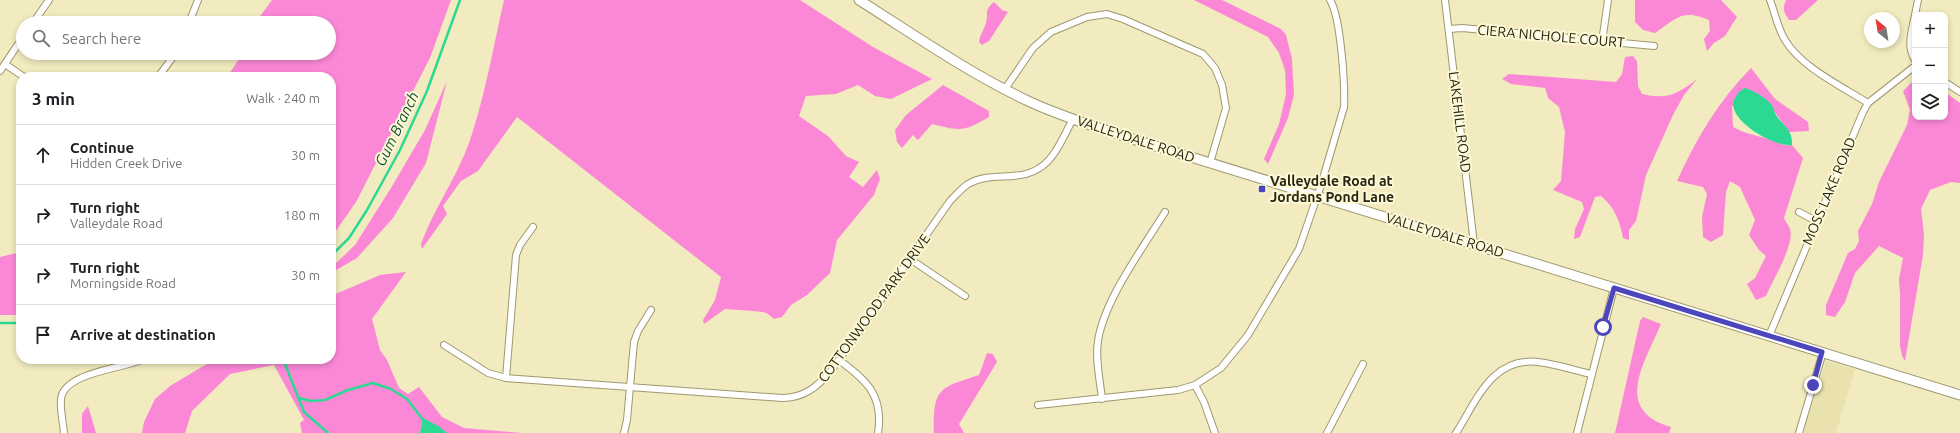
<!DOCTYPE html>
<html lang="en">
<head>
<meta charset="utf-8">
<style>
	body { margin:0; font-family:Ubuntu,sans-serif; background:#f6f6f6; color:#202124 }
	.controls { position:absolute; right:12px; top:12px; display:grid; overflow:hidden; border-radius:8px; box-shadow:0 2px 6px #0003 }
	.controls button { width:36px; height:36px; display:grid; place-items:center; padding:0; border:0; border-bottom:1px solid #e0e0e0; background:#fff; color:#202124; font:20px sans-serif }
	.compass { position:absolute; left:1864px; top:12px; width:36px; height:36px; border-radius:50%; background:#fff; box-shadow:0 2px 6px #0003; rotate:330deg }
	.stop { position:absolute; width:12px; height:12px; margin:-9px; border:3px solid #4d45bb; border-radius:50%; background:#fff }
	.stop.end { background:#4d45bb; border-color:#fff; box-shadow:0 1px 4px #0008 }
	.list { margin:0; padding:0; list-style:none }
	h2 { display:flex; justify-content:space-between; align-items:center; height:52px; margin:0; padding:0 16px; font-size:17px }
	h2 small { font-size:13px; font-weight:400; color:#757577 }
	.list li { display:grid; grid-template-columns:26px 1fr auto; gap:12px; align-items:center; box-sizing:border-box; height:60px; padding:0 16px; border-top:1px solid #e0e0e0 }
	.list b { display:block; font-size:15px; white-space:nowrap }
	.list p { margin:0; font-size:13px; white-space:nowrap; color:#757577 }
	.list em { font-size:13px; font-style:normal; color:#757577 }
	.icon { flex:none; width:22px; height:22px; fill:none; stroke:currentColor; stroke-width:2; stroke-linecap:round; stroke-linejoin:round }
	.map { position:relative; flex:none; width:1960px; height:433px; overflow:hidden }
	.search { position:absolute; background:#fff; box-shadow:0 2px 6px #0003; left:16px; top:16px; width:320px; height:44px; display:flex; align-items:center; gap:10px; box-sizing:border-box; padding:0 14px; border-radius:22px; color:#757577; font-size:15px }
	.panel { position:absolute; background:#fff; box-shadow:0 2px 6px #0003; left:16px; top:72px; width:320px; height:292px; border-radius:16px }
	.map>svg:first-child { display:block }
	.built { fill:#eae2ae }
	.forest { fill:#fb88d7 }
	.water { fill:#2cd993 }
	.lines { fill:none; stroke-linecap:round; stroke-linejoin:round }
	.stream { stroke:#2cd993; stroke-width:2.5 }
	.street-casing { stroke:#9e986f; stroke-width:8 }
	.secondary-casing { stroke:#9e986f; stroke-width:11 }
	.street { stroke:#fff; stroke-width:6 }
	.secondary { stroke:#fff; stroke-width:9 }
	.route { stroke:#4d45bb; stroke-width:5 }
	.poi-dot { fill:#4d45bb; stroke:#fdf8d5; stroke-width:1.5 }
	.labels { text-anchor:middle; stroke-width:4; stroke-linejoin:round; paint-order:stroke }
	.street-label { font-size:14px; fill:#262413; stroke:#fdf8d5 }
	.poi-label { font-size:14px; font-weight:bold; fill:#262413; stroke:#fdf8d5; text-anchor:start }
	.water-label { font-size:15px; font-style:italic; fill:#105135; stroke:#fdf8d5 }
</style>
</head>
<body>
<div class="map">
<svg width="1960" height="433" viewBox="0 0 1960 433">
	<rect width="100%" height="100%" fill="#f2ebbf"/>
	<polygon class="built" points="1826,361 1855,369 1836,433 1803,433"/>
	<g class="forest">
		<polygon points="272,0 451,0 430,58 356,202 331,238 331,77 227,77 243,53 329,53 329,23 255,23"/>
		<path d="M 504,0 L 800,0 L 873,47 L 932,79 L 891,99 L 875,96 L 858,85 L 836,94 L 806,96 L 799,116 L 828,136 L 846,156 L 859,162 L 849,177 L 863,187 L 877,170 L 880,179 L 874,195 L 837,240 L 830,273 L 807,295 L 791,305 L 782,317 L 774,319 C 771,317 769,314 766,313 C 763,311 732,310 725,309 L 704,324 L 703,320 L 715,300 L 721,277 L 517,117 L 478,171 L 461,181 L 443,206 L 447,214 L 422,249 L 421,244 C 435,206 460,173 472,134 C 486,90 494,44 504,0 Z"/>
		<polygon points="1194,0 1222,0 1281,29 1286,35 1292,59 1294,95 1288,118 1268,164 1264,159 1279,124 1286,94 1285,70 1279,53 1268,37"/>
		<path d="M 1635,0 L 1721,0 L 1737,17 L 1725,36 L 1714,43 L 1707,51 L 1704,39 L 1710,31 L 1709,20 C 1682,9 1677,18 1655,33 L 1643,30 L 1635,22 Z"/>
		<path d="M 1786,0 L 1818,0 L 1796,20 L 1789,20 C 1784,13 1782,9 1786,0 Z"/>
		<path d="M 994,2 L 1002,10 L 1008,12 L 989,41 L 982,45 L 979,42 C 980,34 984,30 986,23 C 989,13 983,11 994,2 Z"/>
		<path d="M 1633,56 L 1637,61 L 1638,86 L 1642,94 C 1667,100 1678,94 1697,79 L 1684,95 L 1673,115 L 1646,175 L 1636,221 L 1629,230 L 1629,240 L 1623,238 C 1620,221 1615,208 1601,196 L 1595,197 L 1580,237 L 1574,239 L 1575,229 L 1584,209 L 1582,202 L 1553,190 L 1561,181 L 1565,132 L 1559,107 L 1548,98 L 1545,88 L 1511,84 L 1502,79 L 1509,74 L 1616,82 L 1622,74 L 1625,57 Z"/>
		<path d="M 1751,68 L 1775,99 L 1808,122 L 1809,131 L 1789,132 L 1774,111 L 1732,106 L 1733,127 C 1745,134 1756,135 1768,139 C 1777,141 1782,147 1792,145 L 1803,158 L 1784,218 C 1785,222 1789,225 1790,229 C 1795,244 1773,280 1766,296 L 1756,300 L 1747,284 L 1755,278 L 1766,256 L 1759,250 L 1749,235 L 1755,220 L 1740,187 L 1730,181 L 1726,192 L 1723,235 L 1711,242 L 1703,237 L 1702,217 L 1707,194 L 1703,187 L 1677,181 C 1695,141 1719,100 1751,68 Z"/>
		<polygon points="1915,79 1915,117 1945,117 1945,92 1960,103 1960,183 1951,182 1930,190 1921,209 1924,234 1923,255 1905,361 1902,356 1900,346 1900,295 1899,279 1903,258 1879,246 1855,273 1845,302 1835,317 1826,315 1826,305 1848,253 1855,249 1859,241 1858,231 1872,204 1879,182 1907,125 1910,110 1903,91"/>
		<polygon points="447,81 426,163 393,218 357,258 331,273 331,268 355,245 391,188 425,130"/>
		<path d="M 943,85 L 989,111 L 989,117 C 964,132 959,131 932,124 L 918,140 L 913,135 L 902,148 L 897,142 L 895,130 L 906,115 Z"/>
		<polygon points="21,252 21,315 0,315 0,257"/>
		<polygon points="406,272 372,319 380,350 387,360 399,388 408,394 419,387 442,417 464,428 522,433 447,433 423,419 420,433 302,433 300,423 304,420 274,365 230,374 192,411 185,433 142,433 144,422 155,399 170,386 215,359 331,359 331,296 380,275"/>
		<path d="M 1643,317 L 1661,324 C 1645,362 1612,410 1671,427 L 1669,433 L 1615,433 L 1640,321 Z"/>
		<path d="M 987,353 L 993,354 L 997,362 L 959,424 L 964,433 L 934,433 C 933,389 938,388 979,375 Z"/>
		<polygon points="88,406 96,433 82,433 82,414"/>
	</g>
	<g class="water">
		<path d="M 1745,88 C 1753,90 1770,100 1773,107 C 1774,109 1774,111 1775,113 C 1781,125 1793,128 1792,145 C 1776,148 1723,119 1735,98 C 1738,93 1739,91 1745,88 Z"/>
		<polygon points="423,418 440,427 447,433 420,433"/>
	</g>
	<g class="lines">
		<g class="stream">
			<polyline points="331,256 349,238 367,210 400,150 427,91 460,0"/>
			<polyline points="0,323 21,323"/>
			<polyline points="283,359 304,412 328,433"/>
			<polyline points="299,398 311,401 325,400 348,390 373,383 391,389 407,399 424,421"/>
		</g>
		<g class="street-casing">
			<g id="street">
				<polyline points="1445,0 1474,244"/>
				<path d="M 1770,0 C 1775,13 1778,29 1785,40 C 1801,67 1841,86 1868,103"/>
				<path d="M 1915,15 C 1912,31 1906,46 1915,60"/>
				<polyline points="1915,15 1918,0"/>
				<polyline points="33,23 49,0"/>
				<polyline points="189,23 198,0"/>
				<polyline points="1449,29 1462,28 1654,46"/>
				<polyline points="1602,42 1608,0"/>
				<polyline points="5,64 24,77"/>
				<polyline points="0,71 23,37"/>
				<polyline points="158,77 176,53"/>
				<polyline points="1945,82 1960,92"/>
				<polyline points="1005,89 1033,48 1051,32 1087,17 1107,14 1123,19 1203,54 1215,68 1222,85 1226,108 1210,163"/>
				<polyline points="1799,212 1816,221"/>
				<polyline points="910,259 965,296"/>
				<polyline points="1769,336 1863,112 1868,103 1915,66"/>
				<path d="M 444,345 L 488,373 L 506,378 L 782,398 C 804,398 817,387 831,371 L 950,201 C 956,195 961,189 968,184 C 994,169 1024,186 1048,161 C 1059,150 1065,133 1073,119"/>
				<path d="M 839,360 C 866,380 884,395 878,433"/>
				<polyline points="506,378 516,255 520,245 533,227"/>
				<polyline points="1195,385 1204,402 1215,433"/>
				<path d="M 1102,399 C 1100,380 1095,359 1098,341 C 1104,300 1143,248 1165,212"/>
				<path d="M 1038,405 L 1178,390 L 1195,385 L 1221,368 L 1248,335 L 1299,249 L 1321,185 L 1344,107 C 1345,86 1341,17 1330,0"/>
				<path d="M 64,433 C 63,422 60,410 61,399 C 64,372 123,369 144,359"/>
				<polyline points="624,433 627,420 634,342 638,331 651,310"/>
				<polyline points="1327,433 1363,364"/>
				<path d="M 1456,433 C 1477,400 1492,357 1538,362 C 1555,364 1574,370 1591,374"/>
				<polyline points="1577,433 1614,288"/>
				<polyline points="1799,433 1823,352"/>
			</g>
		</g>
		<g class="secondary-casing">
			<path id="secondary" d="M 859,0 C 913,34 967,72 1026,100 C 1057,115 1090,125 1123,136 L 1960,395"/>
		</g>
		<use href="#street" class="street"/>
		<use href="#secondary" class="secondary"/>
	</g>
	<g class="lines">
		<polyline class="route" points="1603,327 1614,288 1822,352 1813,385"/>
	</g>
	<rect class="poi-dot" x="1258" y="185" width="8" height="8" rx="2"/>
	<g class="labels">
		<g class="street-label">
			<text transform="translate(1551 36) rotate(5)" y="5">CIERA NICHOLE COURT</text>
			<text transform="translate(1460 122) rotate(83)" y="5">LAKEHILL ROAD</text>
			<text transform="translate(1136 139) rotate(18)" y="5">VALLEYDALE ROAD</text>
			<text transform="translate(1829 191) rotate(-67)" y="5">MOSS LAKE ROAD</text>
			<text transform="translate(1445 235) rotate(17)" y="5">VALLEYDALE ROAD</text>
			<text transform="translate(874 308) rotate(-54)" y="5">COTTONWOOD PARK DRIVE</text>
		</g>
		<g class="poi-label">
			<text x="1270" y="186">Valleydale Road at<tspan x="1270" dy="16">Jordans Pond Lane</tspan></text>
		</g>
		<g class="water-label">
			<text transform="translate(397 129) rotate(-64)" y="5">Gum Branch</text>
		</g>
	</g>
</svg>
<div class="controls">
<button>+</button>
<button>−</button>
<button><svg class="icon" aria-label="layers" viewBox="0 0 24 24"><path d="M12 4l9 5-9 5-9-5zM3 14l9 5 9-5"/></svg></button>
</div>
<svg class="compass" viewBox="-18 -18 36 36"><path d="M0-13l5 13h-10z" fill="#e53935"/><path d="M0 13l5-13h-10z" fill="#757577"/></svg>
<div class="stop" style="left:1603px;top:327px"></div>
<div class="stop end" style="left:1813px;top:385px"></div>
<div class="search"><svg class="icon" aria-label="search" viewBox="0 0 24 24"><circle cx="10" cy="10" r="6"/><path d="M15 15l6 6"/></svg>Search here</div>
<section class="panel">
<h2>3 min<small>Walk · 240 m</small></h2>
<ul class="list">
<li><svg class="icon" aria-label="ahead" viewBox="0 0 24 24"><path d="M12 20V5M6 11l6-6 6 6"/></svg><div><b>Continue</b><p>Hidden Creek Drive</p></div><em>30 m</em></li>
<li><svg class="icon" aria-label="right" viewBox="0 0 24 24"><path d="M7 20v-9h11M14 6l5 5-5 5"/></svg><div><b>Turn right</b><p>Valleydale Road</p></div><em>180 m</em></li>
<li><svg class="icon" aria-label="right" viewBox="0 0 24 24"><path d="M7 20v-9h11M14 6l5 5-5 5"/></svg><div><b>Turn right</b><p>Morningside Road</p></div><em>30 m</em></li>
<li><svg class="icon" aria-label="arrive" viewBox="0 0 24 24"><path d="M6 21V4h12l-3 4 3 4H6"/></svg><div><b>Arrive at destination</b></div></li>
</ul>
</section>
</div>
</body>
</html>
